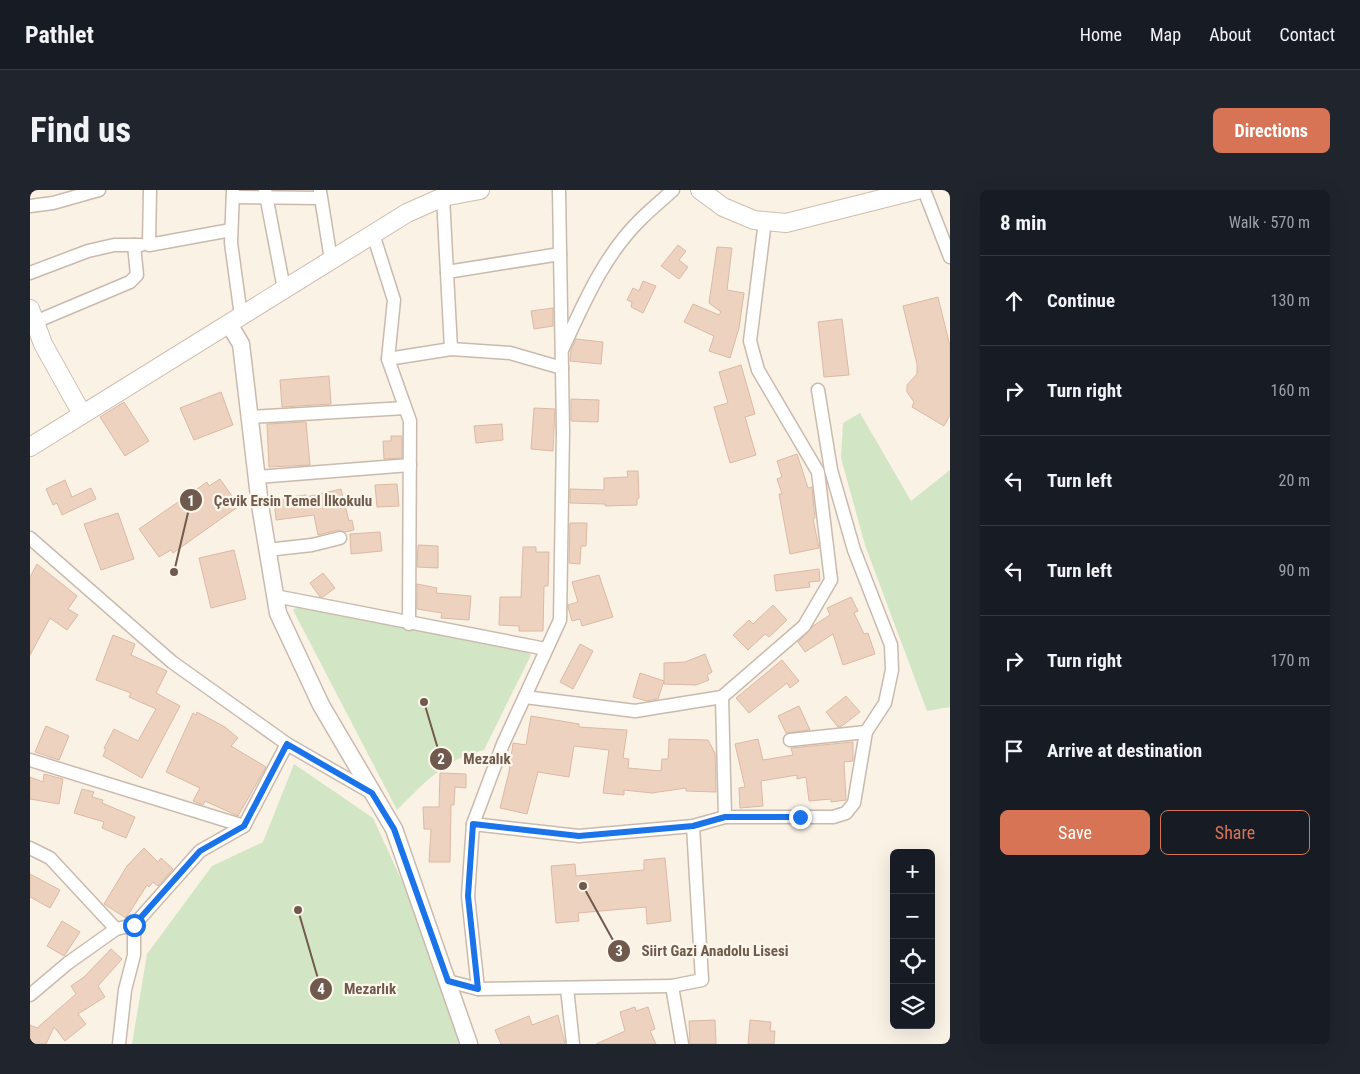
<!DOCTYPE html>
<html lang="en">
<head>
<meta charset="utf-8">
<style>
	body { margin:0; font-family:"Roboto Condensed",sans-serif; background:#20242c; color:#f1f3f6 }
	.controls { position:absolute; right:15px; bottom:15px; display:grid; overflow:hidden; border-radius:8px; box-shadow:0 5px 20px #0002 }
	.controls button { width:45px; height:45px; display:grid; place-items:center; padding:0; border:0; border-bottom:1px solid #363941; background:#171b24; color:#f1f3f6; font:25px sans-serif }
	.stop { position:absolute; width:15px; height:15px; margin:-11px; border:4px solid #1a73e8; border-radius:50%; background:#fff }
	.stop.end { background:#1a73e8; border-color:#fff; box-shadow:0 1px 5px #0008 }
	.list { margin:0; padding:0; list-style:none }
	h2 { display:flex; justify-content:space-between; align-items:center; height:65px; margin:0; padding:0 20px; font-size:21px }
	h2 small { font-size:16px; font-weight:400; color:#9ea1a6 }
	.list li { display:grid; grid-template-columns:32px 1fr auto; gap:15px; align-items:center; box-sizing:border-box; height:90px; padding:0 20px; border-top:1px solid #363941 }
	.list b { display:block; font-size:19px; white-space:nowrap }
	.list em { font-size:16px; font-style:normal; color:#9ea1a6 }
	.actions { display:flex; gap:10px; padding:15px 20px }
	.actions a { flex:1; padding:11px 0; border:1px solid #d87456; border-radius:8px; text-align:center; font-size:18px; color:#d87456 }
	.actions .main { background:#d87456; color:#fff }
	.icon { flex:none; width:28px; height:28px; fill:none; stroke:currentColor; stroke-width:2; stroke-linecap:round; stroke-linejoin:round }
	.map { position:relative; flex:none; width:920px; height:854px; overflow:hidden; border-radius:8px }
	header { display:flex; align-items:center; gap:30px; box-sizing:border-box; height:70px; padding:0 25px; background:#171b24; border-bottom:1px solid #363941 }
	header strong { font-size:24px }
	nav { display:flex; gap:28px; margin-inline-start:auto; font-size:18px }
	.intro { display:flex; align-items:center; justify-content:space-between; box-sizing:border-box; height:120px; padding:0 30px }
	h1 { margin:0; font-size:35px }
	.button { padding:12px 22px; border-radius:8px; background:#d87456; color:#fff; font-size:18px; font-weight:700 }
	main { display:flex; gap:30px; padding:0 30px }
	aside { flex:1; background:#171b24; border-radius:8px; box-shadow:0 5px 20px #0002 }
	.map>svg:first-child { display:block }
	.green { fill:#d2e6c5 }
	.building { fill:#edd2c0; stroke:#ddb9a2 }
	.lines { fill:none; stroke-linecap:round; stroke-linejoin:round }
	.minor-casing { stroke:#cabaad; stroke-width:15 }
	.tertiary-casing { stroke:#cabaad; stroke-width:19 }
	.secondary-casing { stroke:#cfbcad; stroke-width:20 }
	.minor { stroke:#fff; stroke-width:12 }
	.tertiary { stroke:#fff; stroke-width:16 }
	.secondary { stroke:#fff; stroke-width:18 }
	.route { stroke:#1a73e8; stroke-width:6 }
	.leader { fill:none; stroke:#705a4d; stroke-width:2 }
	.callout-dot { fill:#705a4d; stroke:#fdf6eb; stroke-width:2 }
	.mark-label { font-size:15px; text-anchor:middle; font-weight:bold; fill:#fff }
	.callout-label { font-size:15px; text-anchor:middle; font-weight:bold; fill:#705a4d; stroke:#fdf6eb; stroke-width:4.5; stroke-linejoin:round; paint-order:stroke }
</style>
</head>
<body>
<header>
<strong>Pathlet</strong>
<nav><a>Home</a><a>Map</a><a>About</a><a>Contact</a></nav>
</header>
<div class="intro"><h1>Find us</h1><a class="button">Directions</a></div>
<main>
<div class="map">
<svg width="920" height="854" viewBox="0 0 920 854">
	<rect width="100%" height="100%" fill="#faf2e5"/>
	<g class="green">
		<polygon points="830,223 881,311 920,280 920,517 897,521 835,355 811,268 813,233"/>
		<path d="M 267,417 L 495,461 L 501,465 L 454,560 C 415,569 395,592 367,620 L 263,420 Z"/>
		<polygon points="264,574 343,628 418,791 433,854 102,854 117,764 182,676 233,652"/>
	</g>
	<g class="building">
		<polygon points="648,55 656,61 649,70 658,77 649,89 631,76"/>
		<polygon points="687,57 702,58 697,100 714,103 709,138 700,168 679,161 684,146 654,132 663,114 689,125 691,122 679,113"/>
		<polygon points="613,91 626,96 613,123 601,117 602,112 597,110 603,98 609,101"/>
		<polygon points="908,107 920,156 920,225 914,236 882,217 884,212 877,202 877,195 887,184 887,174 873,116"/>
		<polygon points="523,118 523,136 504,139 501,121"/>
		<polygon points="812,129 819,185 794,187 788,132"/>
		<polygon points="546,149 573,152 571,174 540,171 541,160"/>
		<polygon points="711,175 725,224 715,227 726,265 700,273 684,217 698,213 689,182"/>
		<polygon points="299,186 301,214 252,217 250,190"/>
		<polygon points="191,202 203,235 164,250 150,218"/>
		<polygon points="541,209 569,210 568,232 541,231"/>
		<polygon points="94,212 119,251 95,266 70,227"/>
		<polygon points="504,218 525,219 523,261 501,259"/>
		<polygon points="276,232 280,275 239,277 237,234"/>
		<polygon points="472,234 473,250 446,253 444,236"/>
		<polygon points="361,246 372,246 372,268 354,269 353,251 361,251"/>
		<polygon points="767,264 778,298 782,297 785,328 783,329 789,358 760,364 749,304 752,304 747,289 752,287 747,271"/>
		<polygon points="597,281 608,281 609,308 607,309 607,315 575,316 575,314 540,313 540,299 574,300 574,288 598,287"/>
		<polygon points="190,289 209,316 143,363 141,360 129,367 109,339 177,292 179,296"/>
		<polygon points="35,290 42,307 61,298 66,309 32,325 27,313 23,315 16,299"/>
		<polygon points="367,294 369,316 347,317 345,295"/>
		<polygon points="311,299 319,331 322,330 324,340 315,342 308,340 288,345 284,325 246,330 244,309 276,305 276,307"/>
		<polygon points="88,323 104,369 71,380 54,334"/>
		<polygon points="540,333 557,333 556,356 551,356 550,374 539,373"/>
		<polygon points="350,342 352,361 321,364 320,344"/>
		<polygon points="388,355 408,356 408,378 387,377"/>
		<polygon points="493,357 506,357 506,362 519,362 518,396 514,396 513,441 489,441 489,436 469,435 470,407 491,407"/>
		<polygon points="204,360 216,409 181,418 169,368"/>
		<polygon points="7,374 47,406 38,419 48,425 37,440 20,428 0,465 0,387"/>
		<polygon points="789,379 790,391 779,392 780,397 746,401 744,385"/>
		<polygon points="293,383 305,398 293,407 290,407 280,393"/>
		<polygon points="569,385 583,427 552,436 550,429 542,431 538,417 538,415 548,412 542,392"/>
		<polygon points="387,394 407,398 406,403 441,406 439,430 411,428 412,423 387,419"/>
		<polygon points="821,407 828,421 824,423 834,444 838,443 845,464 813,475 803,444 775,462 768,452 783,436 800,425 797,418"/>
		<polygon points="743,415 757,430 739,447 735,444 718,460 703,445 719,430 723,434"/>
		<polygon points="83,445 105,454 101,465 137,481 126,503 150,516 112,588 73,566 76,559 74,558 84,539 108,551 126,519 99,507 101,503 66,490"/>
		<polygon points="550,454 563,461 543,499 530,492"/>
		<polygon points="675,464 682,482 677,485 679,490 666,495 634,494 634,473 655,472"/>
		<polygon points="752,470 769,491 760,498 757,493 719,523 706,508"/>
		<polygon points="610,483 634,491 628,509 617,511 603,507"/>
		<polygon points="816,506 830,522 812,536 808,537 796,522"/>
		<polygon points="769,516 780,540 756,543 748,526"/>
		<polygon points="167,522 195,537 208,548 201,556 236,577 208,626 175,611 173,615 163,611 170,598 136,582 163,523 166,525"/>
		<polygon points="501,526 549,534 549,537 597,540 593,568 599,569 598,578 631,581 632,569 638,569 639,549 678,550 685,563 686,602 656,601 656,598 622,603 594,600 594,605 573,603 579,560 544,556 539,587 508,582 497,624 470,618 479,582 483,553 496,555"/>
		<polygon points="16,536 39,546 29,570 5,562"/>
		<polygon points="728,549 733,570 763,565 761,558 823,552 823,571 814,572 816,610 801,612 801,609 779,611 776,587 767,589 767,585 731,591 733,616 710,618 709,598 715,597 705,554"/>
		<polygon points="410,583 436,584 436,598 425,597 424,615 421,615 420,672 399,672 401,639 394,639 393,617 409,617"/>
		<polygon points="14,584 33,589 29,614 0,609 0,587 13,592"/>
		<polygon points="52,599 64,602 62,607 73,610 72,613 105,627 96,648 72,638 74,632 44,623"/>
		<polygon points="114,658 128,672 131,668 143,679 128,696 123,692 119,697 117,695 96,728 74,714 97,676"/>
		<polygon points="635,668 641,731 617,734 616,717 548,723 549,731 526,733 521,676 545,674 546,686 614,680 614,670"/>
		<polygon points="0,684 30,700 20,718 0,707"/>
		<polygon points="32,731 50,742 34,766 17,756"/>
		<polygon points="81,759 92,769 68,796 75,807 48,824 56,834 35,851 24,837 16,854 0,854 0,835 7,838 46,804 41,796 54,787"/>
		<polygon points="605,817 606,821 618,817 625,839 620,841 626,854 566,854 595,841 590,822"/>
		<polygon points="528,825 535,854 471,854 465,840 499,826 502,835"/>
		<polygon points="685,830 686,854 660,854 659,831"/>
		<polygon points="720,830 741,832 740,841 745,841 744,854 718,854"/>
	</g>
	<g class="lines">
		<g class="minor-casing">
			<g id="minor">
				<polyline points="120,0 119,55 201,40"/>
				<polyline points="203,0 201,53 211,126"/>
				<polyline points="235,0 254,99"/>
				<polyline points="894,0 920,67"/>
				<polyline points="290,1 301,70"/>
				<polyline points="203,7 289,8"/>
				<polyline points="413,7 421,159"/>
				<polyline points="0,16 23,13 69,0"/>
				<polyline points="343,44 364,110 358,169 380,231 379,434"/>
				<polyline points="417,82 530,64"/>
				<polyline points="0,83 58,61 84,55 111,55"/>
				<polyline points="5,132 100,92 107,85 104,55"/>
				<path d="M 533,158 C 554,113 574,65 611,29 C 621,19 632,10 643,0"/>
				<polyline points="358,169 421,159 480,163 532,178"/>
				<polyline points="219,227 375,218"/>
				<polyline points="227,287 380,275"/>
				<polyline points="0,348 142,472 257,554"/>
				<polyline points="237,360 282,355 310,348"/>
				<polyline points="245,406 516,459"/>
				<polyline points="495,507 605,521 692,507 774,436 801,390 788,282 728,180 720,151 735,31"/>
				<polyline points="692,507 695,627"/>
				<polyline points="760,550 836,542"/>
				<polyline points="0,570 214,636"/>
				<polyline points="443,634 549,646 663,636 695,627 803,627 816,623 824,613 836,542 855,513 862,480 861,455 824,360 801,280 788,200"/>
				<polyline points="0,658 20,668 86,739"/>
				<polyline points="418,791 448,799 642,796"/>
				<polyline points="537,798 543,854"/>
				<polyline points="448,799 438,706 443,634 473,554 530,430 533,241 529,0"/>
				<polyline points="0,805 38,773 86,739 104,735 170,661 214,636 257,554 342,603"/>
				<polyline points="89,854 95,800 104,765 104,735"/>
				<polyline points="652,854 642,796 672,790 663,636"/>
			</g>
		</g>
		<g class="tertiary-casing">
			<polyline id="tertiary" points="199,134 211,154 230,315 248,423 291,515 364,639 439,854"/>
		</g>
		<g class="secondary-casing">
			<g id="secondary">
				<polyline points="670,0 693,17 724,30 756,33 887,0"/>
				<polyline points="0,119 13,154 52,224"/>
				<polyline points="0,257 377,23 413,7 450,0"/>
			</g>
		</g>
		<use href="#minor" class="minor"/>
		<use href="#tertiary" class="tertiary"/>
		<use href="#secondary" class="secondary"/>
	</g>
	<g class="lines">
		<polyline class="route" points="104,735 170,661 214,636 257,554 342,603 364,639 418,791 448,799 438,706 443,634 549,646 663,636 695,627 770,627"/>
	</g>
	<path class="leader" d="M144 382L161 310M394 512L411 569M553 696L589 761M268 720L291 799"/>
	<g class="callout-dot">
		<circle cx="144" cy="382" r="5"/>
		<circle cx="394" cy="512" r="5"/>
		<circle cx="553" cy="696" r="5"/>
		<circle cx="268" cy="720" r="5"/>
		<circle cx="161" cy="310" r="12"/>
		<circle cx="411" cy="569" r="12"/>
		<circle cx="589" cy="761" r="12"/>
		<circle cx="291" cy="799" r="12"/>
	</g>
	<g class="mark-label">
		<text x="161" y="316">1</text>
		<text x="411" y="574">2</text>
		<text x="589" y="766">3</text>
		<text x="291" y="804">4</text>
	</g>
	<g class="callout-label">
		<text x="263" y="316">Çevik Ersin Temel İlkokulu</text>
		<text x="457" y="574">Mezalık</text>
		<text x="685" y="766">Siirt Gazi Anadolu Lisesi</text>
		<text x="340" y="804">Mezarlık</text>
	</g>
</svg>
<div class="controls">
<button>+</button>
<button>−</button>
<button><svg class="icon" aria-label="locate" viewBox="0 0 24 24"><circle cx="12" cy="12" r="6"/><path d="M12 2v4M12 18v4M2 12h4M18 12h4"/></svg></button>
<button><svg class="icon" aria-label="layers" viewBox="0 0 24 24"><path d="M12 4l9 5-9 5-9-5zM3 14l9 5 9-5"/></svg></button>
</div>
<div class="stop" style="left:104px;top:735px"></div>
<div class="stop end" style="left:770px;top:627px"></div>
</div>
<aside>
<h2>8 min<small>Walk · 570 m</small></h2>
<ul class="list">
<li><svg class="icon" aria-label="ahead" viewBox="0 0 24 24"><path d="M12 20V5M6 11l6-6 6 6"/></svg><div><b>Continue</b></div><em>130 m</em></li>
<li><svg class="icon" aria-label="right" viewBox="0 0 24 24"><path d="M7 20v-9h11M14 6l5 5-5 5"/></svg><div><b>Turn right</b></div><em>160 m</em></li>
<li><svg class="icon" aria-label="left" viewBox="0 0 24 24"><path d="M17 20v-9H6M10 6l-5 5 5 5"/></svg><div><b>Turn left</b></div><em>20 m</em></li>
<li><svg class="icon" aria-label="left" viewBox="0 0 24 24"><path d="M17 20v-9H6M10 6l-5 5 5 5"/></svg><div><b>Turn left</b></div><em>90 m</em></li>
<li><svg class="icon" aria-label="right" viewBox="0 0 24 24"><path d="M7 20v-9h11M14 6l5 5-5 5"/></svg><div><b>Turn right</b></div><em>170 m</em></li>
<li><svg class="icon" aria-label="arrive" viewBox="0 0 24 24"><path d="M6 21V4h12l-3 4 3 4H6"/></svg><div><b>Arrive at destination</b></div></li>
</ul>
<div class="actions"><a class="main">Save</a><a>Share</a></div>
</aside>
</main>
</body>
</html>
